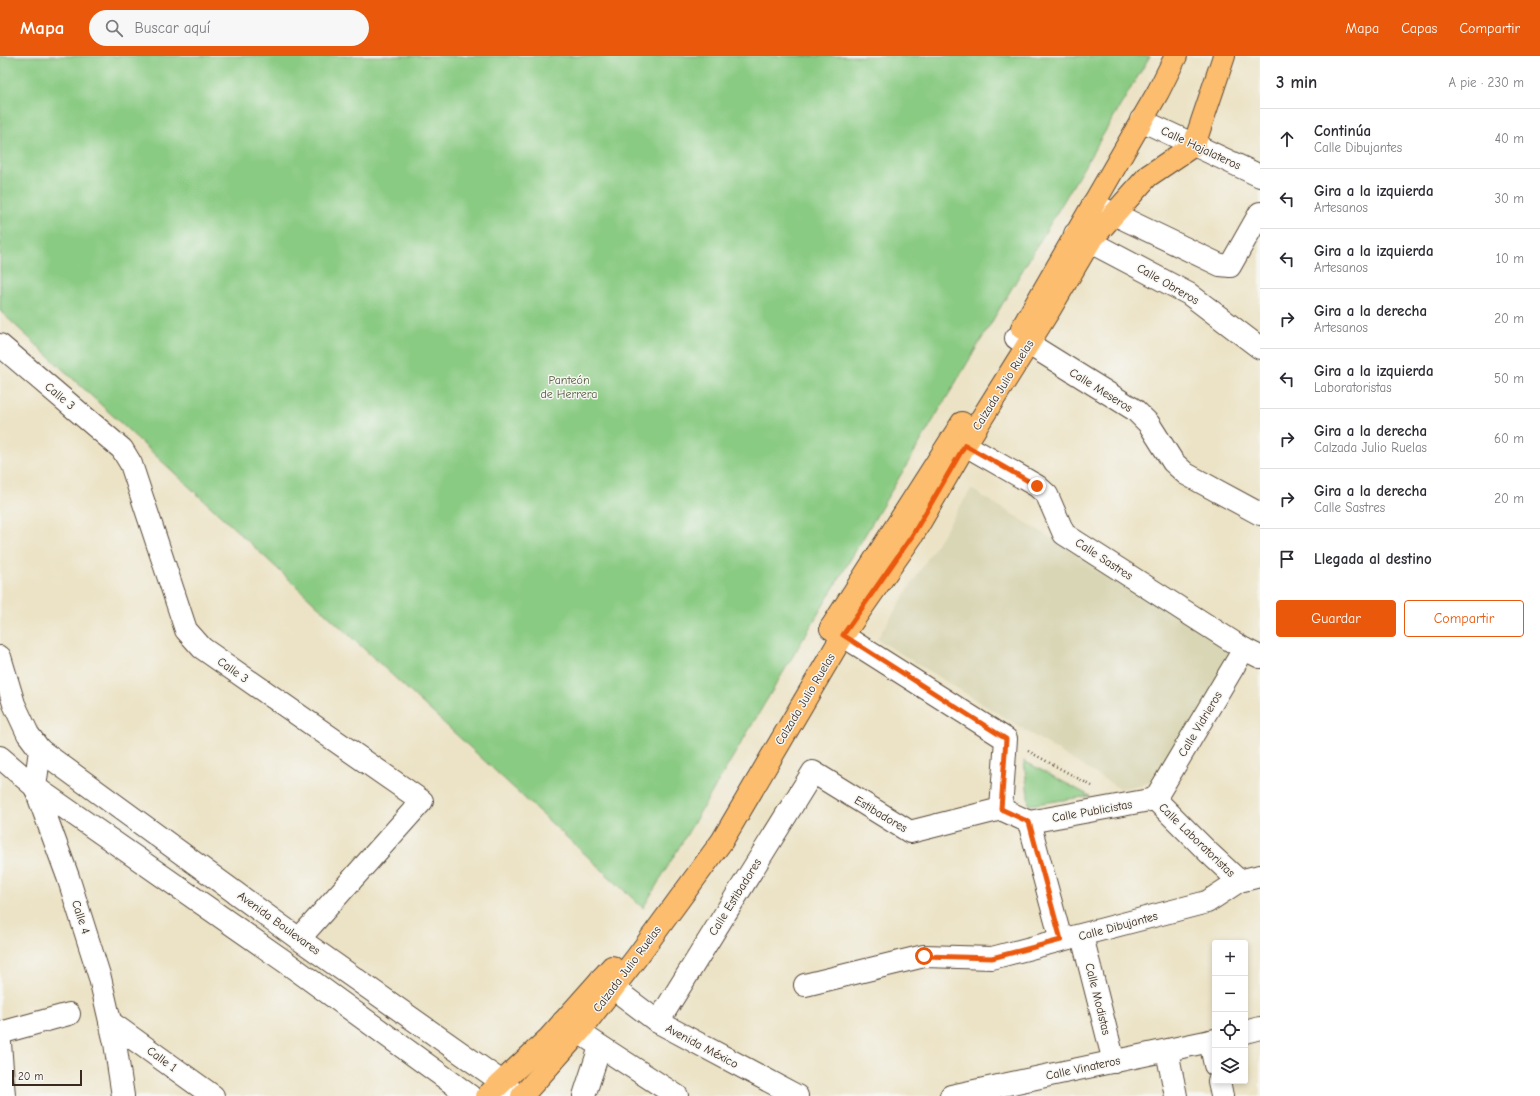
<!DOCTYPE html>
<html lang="es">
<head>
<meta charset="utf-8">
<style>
	body { margin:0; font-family:"Comic Neue",sans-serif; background:#f7f7f7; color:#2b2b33 }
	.controls { position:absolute; right:12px; bottom:12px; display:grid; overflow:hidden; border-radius:4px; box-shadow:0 2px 6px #0003 }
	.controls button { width:36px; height:36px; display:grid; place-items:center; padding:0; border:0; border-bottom:1px solid #e1e1e2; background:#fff; color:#2b2b33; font:20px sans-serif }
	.scale { position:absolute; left:12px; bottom:10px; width:70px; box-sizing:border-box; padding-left:4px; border:2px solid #3b2a1e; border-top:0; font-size:11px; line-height:14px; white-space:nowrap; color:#3b2a1e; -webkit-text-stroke:3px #f6f6f2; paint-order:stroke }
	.stop { position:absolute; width:12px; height:12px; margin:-9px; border:3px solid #ea580c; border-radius:50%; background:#fff }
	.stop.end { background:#ea580c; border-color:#fff; box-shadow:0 1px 4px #0008 }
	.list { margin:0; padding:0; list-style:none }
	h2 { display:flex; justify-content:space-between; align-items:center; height:52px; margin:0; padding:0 16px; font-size:17px }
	h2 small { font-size:13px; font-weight:400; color:#7c7c81 }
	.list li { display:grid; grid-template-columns:26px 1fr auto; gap:12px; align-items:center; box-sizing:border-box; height:60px; padding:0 16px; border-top:1px solid #e1e1e2 }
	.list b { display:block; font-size:15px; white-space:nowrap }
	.list p { margin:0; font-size:13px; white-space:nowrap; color:#7c7c81 }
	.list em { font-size:13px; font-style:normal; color:#7c7c81 }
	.actions { display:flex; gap:8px; padding:12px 16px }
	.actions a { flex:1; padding:9px 0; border:1px solid #ea580c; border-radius:4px; text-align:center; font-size:14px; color:#ea580c }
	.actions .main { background:#ea580c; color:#fff }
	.icon { flex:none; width:22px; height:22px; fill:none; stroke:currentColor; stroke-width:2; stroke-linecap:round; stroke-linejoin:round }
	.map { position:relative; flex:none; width:1260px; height:1040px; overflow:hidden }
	header { display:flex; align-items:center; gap:24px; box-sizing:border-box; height:56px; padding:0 20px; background:#ea580c; color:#fff }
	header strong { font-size:19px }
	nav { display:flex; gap:22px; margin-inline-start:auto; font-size:14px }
	.search { width:280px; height:36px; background:#f7f7f7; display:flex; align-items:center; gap:10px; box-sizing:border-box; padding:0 14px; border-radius:22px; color:#7c7c81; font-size:15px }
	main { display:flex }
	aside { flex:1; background:#fff }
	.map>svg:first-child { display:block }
	.built { fill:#d9d6b5 }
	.green { fill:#8acb83; stroke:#627a50 }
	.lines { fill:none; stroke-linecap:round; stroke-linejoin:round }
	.minor-casing { stroke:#564637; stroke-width:24 }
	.major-casing { stroke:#564637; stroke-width:24 }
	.path { stroke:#564637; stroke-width:2.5; stroke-dasharray:1 3; stroke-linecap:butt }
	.minor { stroke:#fff; stroke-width:22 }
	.major { stroke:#fcbd6e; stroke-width:22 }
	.route { stroke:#ea580c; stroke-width:5 }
	.labels { text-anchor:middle; stroke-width:3; stroke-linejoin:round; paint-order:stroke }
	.street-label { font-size:12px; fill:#3b2a1e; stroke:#f6f6f2 }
	.park-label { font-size:12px; fill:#535a3c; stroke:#f6f6f2 }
</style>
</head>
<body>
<header>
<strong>Mapa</strong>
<div class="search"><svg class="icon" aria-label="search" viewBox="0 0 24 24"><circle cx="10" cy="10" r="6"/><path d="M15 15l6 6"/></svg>Buscar aquí</div>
<nav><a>Mapa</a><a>Capas</a><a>Compartir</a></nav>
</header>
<main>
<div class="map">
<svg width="1260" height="1040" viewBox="0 0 1260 1040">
	<rect width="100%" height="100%" fill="#f6f6f2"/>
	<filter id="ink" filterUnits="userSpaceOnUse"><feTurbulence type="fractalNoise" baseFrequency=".025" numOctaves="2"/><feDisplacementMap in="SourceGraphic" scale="8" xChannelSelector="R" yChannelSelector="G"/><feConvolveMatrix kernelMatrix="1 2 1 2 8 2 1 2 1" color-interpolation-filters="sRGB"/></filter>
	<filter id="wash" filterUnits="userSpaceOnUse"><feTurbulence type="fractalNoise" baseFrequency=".012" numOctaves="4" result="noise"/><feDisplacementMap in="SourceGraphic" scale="16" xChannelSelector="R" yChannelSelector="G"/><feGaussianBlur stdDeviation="0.9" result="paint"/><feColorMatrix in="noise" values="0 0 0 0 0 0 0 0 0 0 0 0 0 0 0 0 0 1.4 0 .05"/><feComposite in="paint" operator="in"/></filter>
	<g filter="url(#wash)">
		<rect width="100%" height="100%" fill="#ece3c6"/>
		<polygon class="built" points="971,433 1236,595 1157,725 1120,733 877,583"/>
		<g class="green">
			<polygon points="0,0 1150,0 643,852 0,255"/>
			<polygon points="1024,705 1090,740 1029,749"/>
		</g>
	</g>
	<g filter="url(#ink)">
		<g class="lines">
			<g class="minor-casing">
				<g id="minor">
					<polyline points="1141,64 1260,120"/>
					<polyline points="1093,148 1220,209 1230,210 1260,157"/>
					<polyline points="1075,178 1189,238 1260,292"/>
					<polyline points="1016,282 1029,288 1135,354 1149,368 1173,406 1186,418 1260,458"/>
					<polyline points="0,289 122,393 131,408 186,574 202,592 422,745 299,883"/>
					<polyline points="953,382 1037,430 1047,439 1064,478 1244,593 1260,601"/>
					<polyline points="831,572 1006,683 1001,753 1029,766"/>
					<polyline points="0,601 14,648 28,678 40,694 299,883 502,1026 517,1040"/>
					<polyline points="40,694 35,731 68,821 100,922 115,987 123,1040"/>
					<polyline points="0,701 35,731 287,907 470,1040"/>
					<polyline points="1155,743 1244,593"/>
					<polyline points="1155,743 1209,797 1239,825"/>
					<polyline points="1029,766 1155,743"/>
					<polyline points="1029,766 1061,884"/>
					<polyline points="1082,880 1114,1006"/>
					<polyline points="601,923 658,966 797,1040"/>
					<polyline points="805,929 924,900 992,902 1207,846 1239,825 1260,820"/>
					<polyline points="110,966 213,1040"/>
					<polyline points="563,966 677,1040"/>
					<polyline points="658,966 813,716 910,776 1001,753"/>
					<polyline points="1245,976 1260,972"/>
					<polyline points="0,977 69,958"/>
					<polyline points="1210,985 1215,1009"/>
					<polyline points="0,987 4,1040"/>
					<polyline points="1167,995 1176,1040"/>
					<polyline points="1219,1025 1222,1040"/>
					<polyline points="584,1040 600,991"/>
					<polyline points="951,1040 1215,984"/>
				</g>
			</g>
			<g class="major-casing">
				<g id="major">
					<polyline points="1022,272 1158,36 1176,0"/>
					<polyline points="831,572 962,367"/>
					<polyline points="487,1040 549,982 612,911"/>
					<polyline points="522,1040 579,976 637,901 722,785 843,579 912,480 965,389 1050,253 1090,185 1148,120 1194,89 1224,0"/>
				</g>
			</g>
			<polyline class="path" points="1028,695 1092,730"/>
			<use href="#minor" class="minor"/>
			<use href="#major" class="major"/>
		</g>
	</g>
	<g class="lines" filter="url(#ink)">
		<polyline class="route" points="924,900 992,902 1061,884 1029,766 1001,753 1006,683 843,579 912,480 965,389 1037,430"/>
	</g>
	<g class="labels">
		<g class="street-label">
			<text transform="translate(1201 92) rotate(25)" y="4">Calle Hojalateros</text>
			<text transform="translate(1168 228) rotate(30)" y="4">Calle Obreros</text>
			<text transform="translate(1003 329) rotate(-58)" y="4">Calzada Julio Ruelas</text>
			<text transform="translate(1101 334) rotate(32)" y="4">Calle Meseros</text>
			<text transform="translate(60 340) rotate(40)" y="4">Calle 3</text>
			<text transform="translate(1104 503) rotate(33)" y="4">Calle Sastres</text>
			<text transform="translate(233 614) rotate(35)" y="4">Calle 3</text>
			<text transform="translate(805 643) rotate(-59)" y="4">Calzada Julio Ruelas</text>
			<text transform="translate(1200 668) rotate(-59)" y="4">Calle Vidrieros</text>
			<text transform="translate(1092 755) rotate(-10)" y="4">Calle Publicistas</text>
			<text transform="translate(881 758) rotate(31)" y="4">Estibadores</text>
			<text transform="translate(1197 784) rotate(44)" y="4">Calle Laboratoristas</text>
			<text transform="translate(735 841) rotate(-58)" y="4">Calle Estibadores</text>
			<text transform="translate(81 861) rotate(72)" y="4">Calle 4</text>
			<text transform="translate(279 867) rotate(36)" y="4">Avenida Boulevares</text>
			<text transform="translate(1118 870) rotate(-15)" y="4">Calle Dibujantes</text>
			<text transform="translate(627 913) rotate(-53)" y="4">Calzada Julio Ruelas</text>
			<text transform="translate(1098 943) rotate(76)" y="4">Calle Modistas</text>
			<text transform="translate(702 990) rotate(28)" y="4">Avenida México</text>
			<text transform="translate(162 1003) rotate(36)" y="4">Calle 1</text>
			<text transform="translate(1083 1012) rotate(-12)" y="4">Calle Vinateros</text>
		</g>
		<g class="park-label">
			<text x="569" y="328">Panteón<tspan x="569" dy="14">de Herrera</tspan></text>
		</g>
	</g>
</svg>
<div class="controls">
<button>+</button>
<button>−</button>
<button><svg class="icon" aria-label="locate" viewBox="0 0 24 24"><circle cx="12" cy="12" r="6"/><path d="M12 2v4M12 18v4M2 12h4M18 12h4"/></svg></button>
<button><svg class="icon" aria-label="layers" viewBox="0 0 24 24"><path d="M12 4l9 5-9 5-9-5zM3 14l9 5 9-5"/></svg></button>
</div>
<div class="scale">20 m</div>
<div class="stop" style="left:924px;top:900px"></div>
<div class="stop end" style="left:1037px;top:430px"></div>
</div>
<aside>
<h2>3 min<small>A pie · 230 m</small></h2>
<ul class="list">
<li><svg class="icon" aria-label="ahead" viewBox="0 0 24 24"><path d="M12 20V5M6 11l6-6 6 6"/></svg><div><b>Continúa</b><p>Calle Dibujantes</p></div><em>40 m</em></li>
<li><svg class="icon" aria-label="left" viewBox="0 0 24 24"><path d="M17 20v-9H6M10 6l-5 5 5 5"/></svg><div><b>Gira a la izquierda</b><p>Artesanos</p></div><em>30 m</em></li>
<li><svg class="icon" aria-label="left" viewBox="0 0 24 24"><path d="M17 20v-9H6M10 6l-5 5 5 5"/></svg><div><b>Gira a la izquierda</b><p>Artesanos</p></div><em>10 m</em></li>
<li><svg class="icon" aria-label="right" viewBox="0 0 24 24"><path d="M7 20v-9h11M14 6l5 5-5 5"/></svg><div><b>Gira a la derecha</b><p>Artesanos</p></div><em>20 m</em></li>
<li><svg class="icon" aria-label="left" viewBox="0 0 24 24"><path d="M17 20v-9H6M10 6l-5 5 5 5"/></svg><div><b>Gira a la izquierda</b><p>Laboratoristas</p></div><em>50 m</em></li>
<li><svg class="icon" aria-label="right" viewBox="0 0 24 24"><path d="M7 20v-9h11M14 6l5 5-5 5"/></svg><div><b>Gira a la derecha</b><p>Calzada Julio Ruelas</p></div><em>60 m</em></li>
<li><svg class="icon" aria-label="right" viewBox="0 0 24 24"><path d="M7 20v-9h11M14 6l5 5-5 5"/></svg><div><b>Gira a la derecha</b><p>Calle Sastres</p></div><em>20 m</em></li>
<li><svg class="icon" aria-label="arrive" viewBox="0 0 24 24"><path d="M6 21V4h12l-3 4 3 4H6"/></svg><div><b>Llegada al destino</b></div></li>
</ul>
<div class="actions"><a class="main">Guardar</a><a>Compartir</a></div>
</aside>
</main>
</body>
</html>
